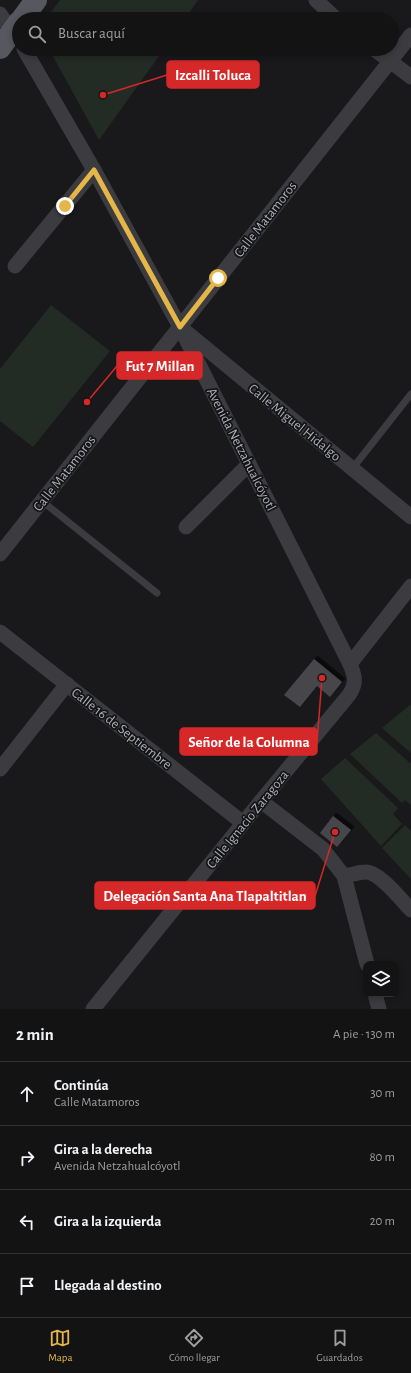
<!DOCTYPE html>
<html lang="es">
<head>
<meta charset="utf-8">
<style>
	body { margin:0; font-family:"Alegreya Sans",sans-serif; background:#202022; color:#f1f3f6 }
	.controls { position:absolute; right:12px; bottom:12px; display:grid; overflow:hidden; border-radius:8px; box-shadow:0 2px 6px #0003 }
	.controls button { width:36px; height:36px; display:grid; place-items:center; padding:0; border:0; border-bottom:1px solid #323234; background:#131314; color:#f1f3f6; font:20px sans-serif }
	.stop { position:absolute; width:12px; height:12px; margin:-9px; border:3px solid #e4b748; border-radius:50%; background:#fff }
	.stop.end { background:#e4b748; border-color:#fff; box-shadow:0 1px 4px #0008 }
	.list { margin:0; padding:0; list-style:none }
	h2 { display:flex; justify-content:space-between; align-items:center; height:52px; margin:0; padding:0 16px; font-size:17px }
	h2 small { font-size:13px; font-weight:400; color:#9d9ea0 }
	.list li { display:grid; grid-template-columns:26px 1fr auto; gap:12px; align-items:center; box-sizing:border-box; height:64px; padding:0 16px; border-top:1px solid #323234 }
	.list b { display:block; font-size:15px; white-space:nowrap }
	.list p { margin:0; font-size:13px; white-space:nowrap; color:#9d9ea0 }
	.list em { font-size:13px; font-style:normal; color:#9d9ea0 }
	.icon { flex:none; width:22px; height:22px; fill:none; stroke:currentColor; stroke-width:2; stroke-linecap:round; stroke-linejoin:round }
	.map { position:relative; flex:none; width:411px; height:1009px; overflow:hidden }
	.search { position:absolute; background:#131314; box-shadow:0 2px 6px #0003; left:12px; right:12px; top:12px; height:44px; display:flex; align-items:center; gap:10px; box-sizing:border-box; padding:0 14px; border-radius:22px; color:#9d9ea0; font-size:15px }
	.sheet { height:308px; background:#131314 }
	nav { display:flex; justify-content:space-around; align-items:center; box-sizing:border-box; height:56px; border-top:1px solid #323234; background:#131314; font-size:11px; color:#9d9ea0 }
	nav a { display:grid; justify-items:center; gap:2px }
	nav .on { color:#e4b748 }
	.map>svg:first-child { display:block }
	.green { fill:#232b25 }
	.building { fill:#47464b; filter:url(#shadow) }
	.lines { fill:none; stroke-linecap:round; stroke-linejoin:round }
	.service { stroke:#3b3b40; stroke-width:7 }
	.minor { stroke:#3b3b40; stroke-width:15 }
	.primary { stroke:#57585f; stroke-width:22 }
	.route { stroke:#e4b748; stroke-width:5 }
	.labels { text-anchor:middle; stroke-width:3.5; stroke-linejoin:round; paint-order:stroke }
	.street-label { font-size:14px; fill:#adb0ba; stroke:#141416 }
	.leader { fill:none; stroke:#d62828; stroke-width:1.5 }
	.callout-dot { fill:#d62828; stroke:#141416; stroke-width:1.5 }
	.callout { fill:#d62828; stroke:#d62828; stroke-width:1.5 }
	.callout-label { font-size:15px; text-anchor:middle; font-weight:bold; fill:#fff }
</style>
</head>
<body>
<div class="map">
<svg width="411" height="1009" viewBox="0 0 411 1009">
	<defs>
		<filter id="shadow"><feDropShadow dx="3.5" dy="-3.5" stdDeviation="0" flood-color="#0009"/></filter>
	</defs>
	<rect width="100%" height="100%" fill="#19191b"/>
	<g class="green">
		<polygon points="60,0 198,0 185,19 46,19"/>
		<polygon points="49,49 164,49 99,140"/>
		<polygon points="51,305 110,351 33,447 0,421 0,369"/>
		<polygon points="411,704 411,753 382,728"/>
		<polygon points="376,733 411,764 411,805 405,800 402,803 350,754"/>
		<polygon points="345,758 398,808 393,814 402,824 381,846 321,779"/>
		<polygon points="405,825 411,831 411,879 382,848"/>
	</g>
	<g class="building">
		<polygon points="314,659 342,682 330,697 317,686 300,707 284,695"/>
		<polygon points="333,816 351,830 337,847 320,833"/>
	</g>
	<g class="lines">
		<g class="service">
			<polyline points="352,469 411,394"/>
			<polyline points="42,501 157,593"/>
		</g>
		<g class="minor">
			<polyline points="316,0 336,19"/>
			<polyline points="0,14 17,38"/>
			<path d="M 24,49 L 94,170 L 180,327 L 350,664 C 355,676 357,683 349,695 L 261,801 L 93,1009"/>
			<polyline points="374,49 411,77"/>
			<polyline points="15,266 94,170"/>
			<polyline points="185,331 411,517"/>
			<polyline points="186,527 249,464"/>
			<polyline points="0,554 411,35"/>
			<polyline points="0,632 243,823"/>
			<polyline points="350,664 411,586"/>
			<polyline points="0,769 67,684"/>
			<polyline points="261,801 323,849 344,876 367,964"/>
			<path d="M 344,876 C 351,875 359,872 366,872 C 380,872 401,900 411,910"/>
			<polyline points="375,994 379,1009"/>
		</g>
		<g class="primary">
			<polyline points="22,19 36,0"/>
			<polyline points="0,48 19,22"/>
		</g>
	</g>
	<g class="lines">
		<polyline class="route" points="65,206 94,170 180,327 218,278"/>
	</g>
	<g class="labels">
		<g class="street-label">
			<text transform="translate(265 219) rotate(-52)" y="5">Calle Matamoros</text>
			<text transform="translate(295 422) rotate(39)" y="5">Calle Miguel Hidalgo</text>
			<text transform="translate(242 449) rotate(63)" y="5">Avenida Netzahualcóyotl</text>
			<text transform="translate(64 473) rotate(-52)" y="5">Calle Matamoros</text>
			<text transform="translate(122 728) rotate(38)" y="5">Calle 16 de Septiembre</text>
			<text transform="translate(247 819) rotate(-51)" y="5">Calle Ignacio Zaragoza</text>
		</g>
	</g>
	<path class="leader" d="M103 95L167 75M87 402L117 366M322 678L317 742M335 832L315 896"/>
	<g class="callout-dot">
		<circle cx="103" cy="95" r="4"/>
		<circle cx="87" cy="402" r="4"/>
		<circle cx="322" cy="678" r="4"/>
		<circle cx="335" cy="832" r="4"/>
	</g>
	<g class="callout">
		<rect x="167" y="61" width="92" height="27" rx="4"/>
		<rect x="117" y="352" width="85" height="27" rx="4"/>
		<rect x="180" y="728" width="137" height="27" rx="4"/>
		<rect x="95" y="882" width="220" height="27" rx="4"/>
	</g>
	<g class="callout-label">
		<text x="213" y="80">Izcalli Toluca</text>
		<text x="160" y="371">Fut 7 Millan</text>
		<text x="249" y="747">Señor de la Columna</text>
		<text x="205" y="901">Delegación Santa Ana Tlapaltitlan</text>
	</g>
</svg>
<div class="controls">
<button><svg class="icon" aria-label="layers" viewBox="0 0 24 24"><path d="M12 4l9 5-9 5-9-5zM3 14l9 5 9-5"/></svg></button>
</div>
<div class="stop" style="left:218px;top:278px"></div>
<div class="stop end" style="left:65px;top:206px"></div>
<div class="search"><svg class="icon" aria-label="search" viewBox="0 0 24 24"><circle cx="10" cy="10" r="6"/><path d="M15 15l6 6"/></svg>Buscar aquí</div>
</div>
<section class="sheet">
<h2>2 min<small>A pie · 130 m</small></h2>
<ul class="list">
<li><svg class="icon" aria-label="ahead" viewBox="0 0 24 24"><path d="M12 20V5M6 11l6-6 6 6"/></svg><div><b>Continúa</b><p>Calle Matamoros</p></div><em>30 m</em></li>
<li><svg class="icon" aria-label="right" viewBox="0 0 24 24"><path d="M7 20v-9h11M14 6l5 5-5 5"/></svg><div><b>Gira a la derecha</b><p>Avenida Netzahualcóyotl</p></div><em>80 m</em></li>
<li><svg class="icon" aria-label="left" viewBox="0 0 24 24"><path d="M17 20v-9H6M10 6l-5 5 5 5"/></svg><div><b>Gira a la izquierda</b></div><em>20 m</em></li>
<li><svg class="icon" aria-label="arrive" viewBox="0 0 24 24"><path d="M6 21V4h12l-3 4 3 4H6"/></svg><div><b>Llegada al destino</b></div></li>
</ul>
</section>
<nav>
<a class="on"><svg class="icon" aria-label="map" viewBox="0 0 24 24"><path d="M3 6l6-2 6 2 6-2v14l-6 2-6-2-6 2zM9 4v14M15 6v14"/></svg>Mapa</a>
<a><svg class="icon" aria-label="directions" viewBox="0 0 24 24"><path d="M12 3l9 9-9 9-9-9zM9 14v-3h6M13 9l2 2-2 2"/></svg>Cómo llegar</a>
<a><svg class="icon" aria-label="saved" viewBox="0 0 24 24"><path d="M7 4h10v16l-5-4-5 4z"/></svg>Guardados</a>
</nav>
</body>
</html>
